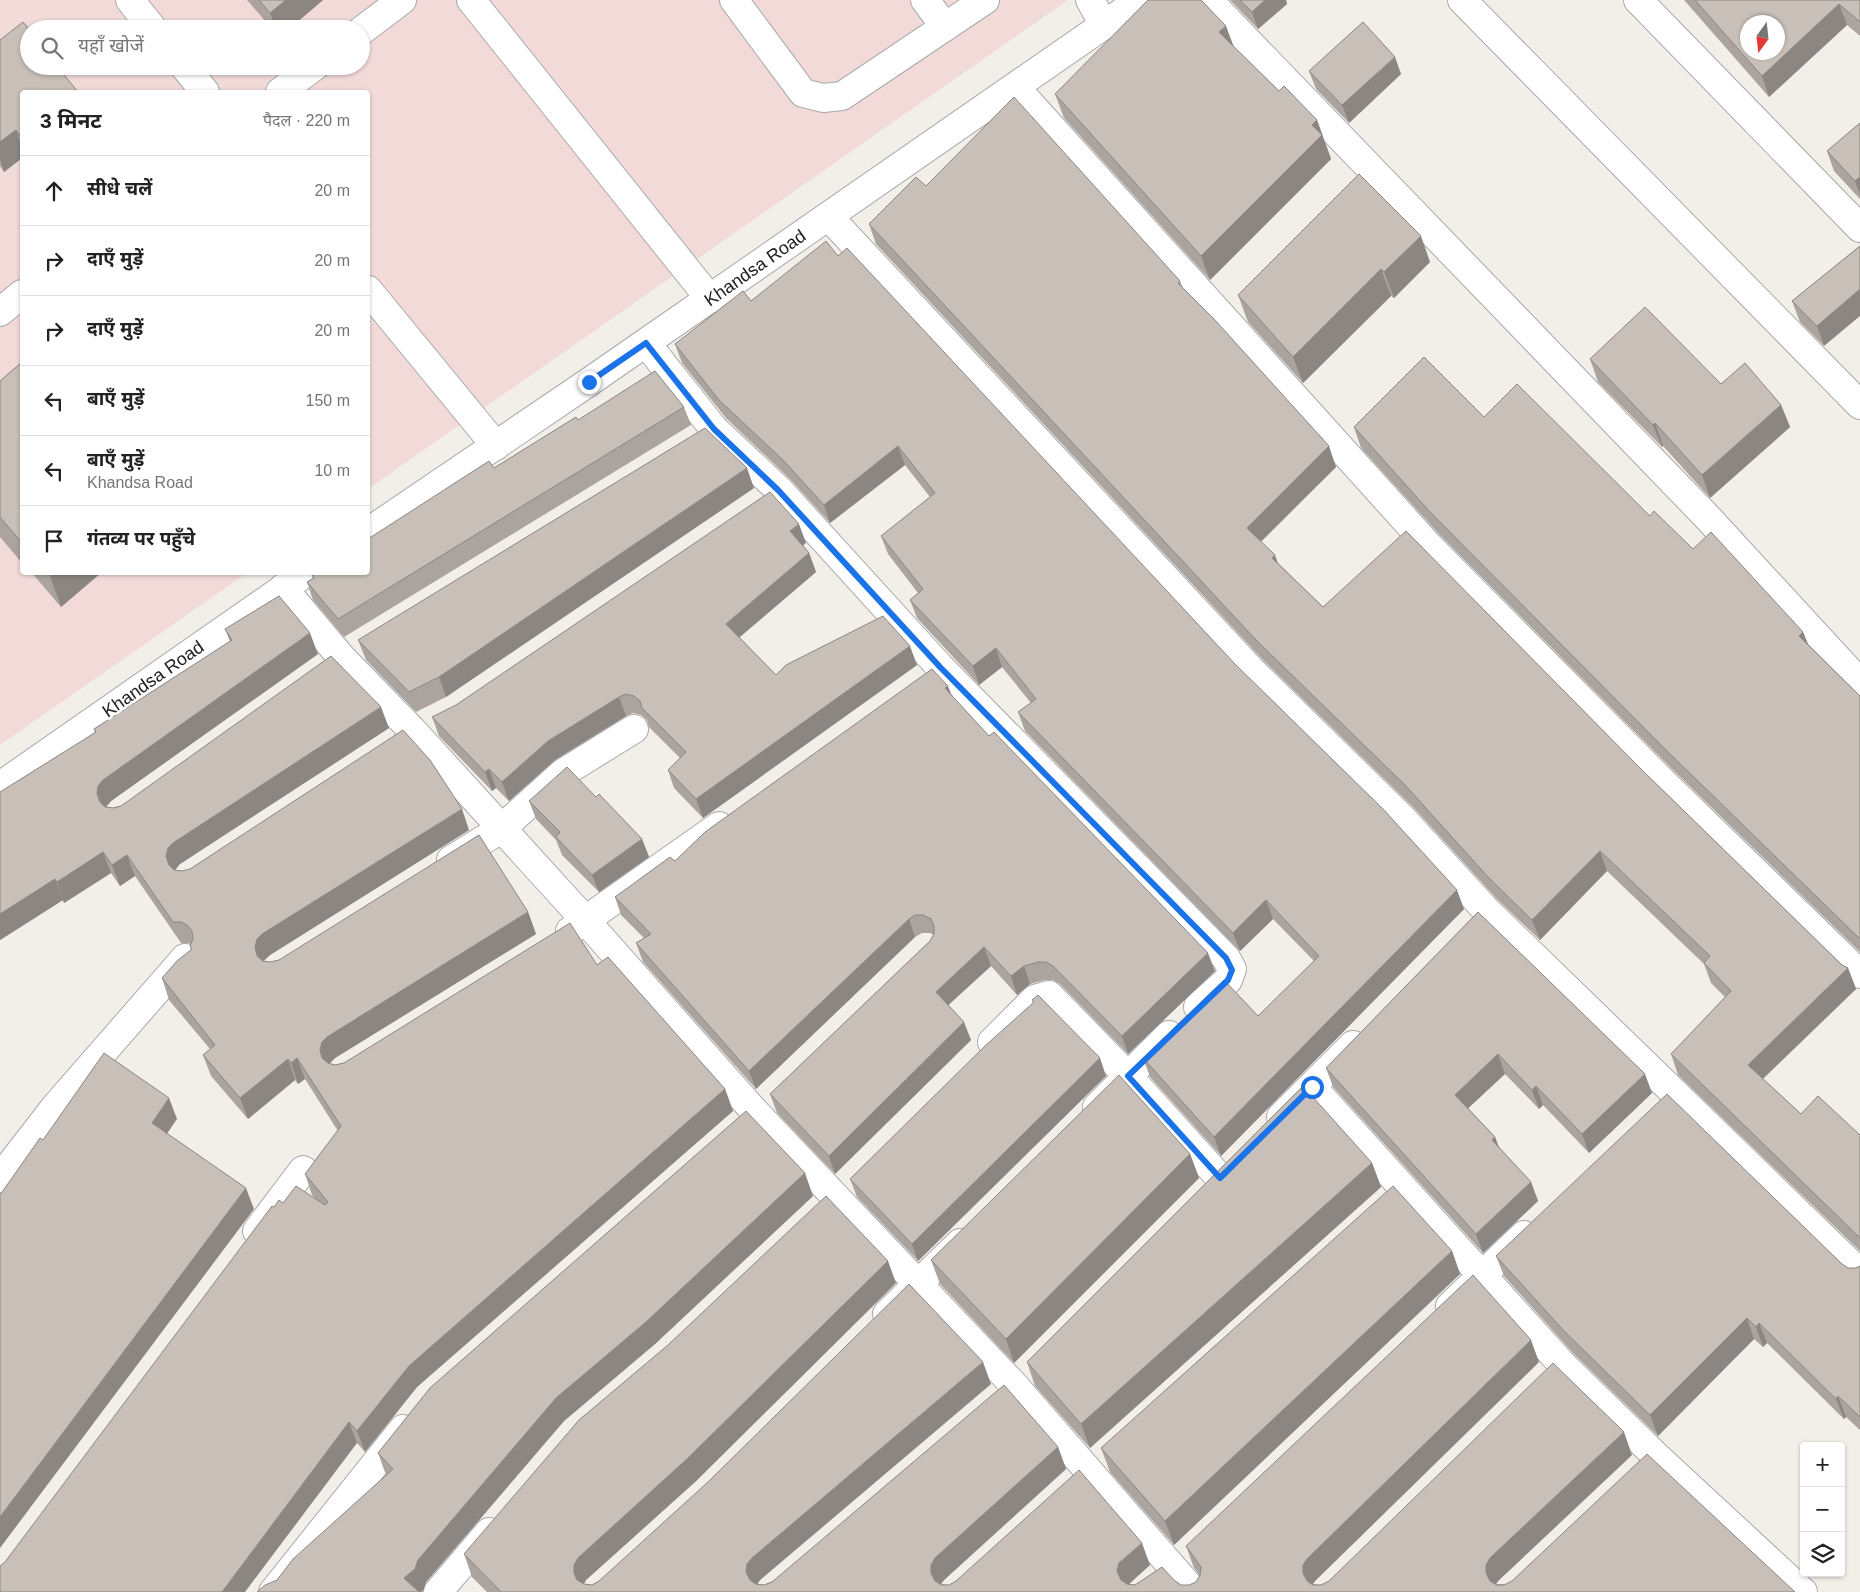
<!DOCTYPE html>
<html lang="hi">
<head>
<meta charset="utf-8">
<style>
	body { margin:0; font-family:Helvetica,"Noto Sans Devanagari",sans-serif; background:#f2f2f2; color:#222 }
	.controls { position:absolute; right:15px; bottom:15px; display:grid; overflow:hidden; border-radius:5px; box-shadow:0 1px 4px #0004 }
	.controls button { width:45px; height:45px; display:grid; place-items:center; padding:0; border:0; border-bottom:1px solid #e0e0e0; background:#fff; color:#222; font:25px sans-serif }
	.compass { position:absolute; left:1740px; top:15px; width:45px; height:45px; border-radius:50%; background:#fff; box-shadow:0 1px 4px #0004; rotate:195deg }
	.stop { position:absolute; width:15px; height:15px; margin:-11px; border:4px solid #1a73e8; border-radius:50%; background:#fff }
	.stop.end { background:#1a73e8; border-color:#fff; box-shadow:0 1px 5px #0008 }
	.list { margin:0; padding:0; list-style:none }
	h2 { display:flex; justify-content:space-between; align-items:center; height:65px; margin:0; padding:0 20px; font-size:21px }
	h2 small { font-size:16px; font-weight:400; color:#767676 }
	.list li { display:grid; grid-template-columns:32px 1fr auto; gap:15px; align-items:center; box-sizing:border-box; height:70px; padding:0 20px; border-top:1px solid #e0e0e0 }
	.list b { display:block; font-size:19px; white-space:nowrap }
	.list p { margin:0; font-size:16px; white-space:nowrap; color:#767676 }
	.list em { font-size:16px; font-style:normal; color:#767676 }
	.icon { flex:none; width:28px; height:28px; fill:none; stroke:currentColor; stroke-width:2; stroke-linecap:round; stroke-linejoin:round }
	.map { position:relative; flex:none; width:1860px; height:1592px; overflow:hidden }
	.search { position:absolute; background:#fff; box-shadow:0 1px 4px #0004; left:20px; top:20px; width:350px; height:55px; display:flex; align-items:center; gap:12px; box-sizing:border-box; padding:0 18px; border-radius:28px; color:#767676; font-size:19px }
	.panel { position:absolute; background:#fff; box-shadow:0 1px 4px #0004; left:20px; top:90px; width:350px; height:485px; border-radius:5px }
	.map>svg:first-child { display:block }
	.commercial { fill:#f2dad9; fill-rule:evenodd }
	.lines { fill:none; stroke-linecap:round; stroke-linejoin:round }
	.minor-casing { stroke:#a9a9a9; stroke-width:30 }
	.minor { stroke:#fff; stroke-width:28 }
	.wall { fill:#aba49e }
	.shaded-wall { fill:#8b8681 }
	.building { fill:#c7bfb8; stroke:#8b8681; fill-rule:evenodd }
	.route { stroke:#1a73e8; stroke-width:6 }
	.labels { text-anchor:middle; stroke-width:5; stroke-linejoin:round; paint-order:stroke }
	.street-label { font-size:18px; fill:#222; stroke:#fff }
</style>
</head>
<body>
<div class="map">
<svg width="1860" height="1592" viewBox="0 0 1860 1592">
	<rect width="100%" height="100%" fill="#f2efe9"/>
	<path class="commercial" d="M 0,0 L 1068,0 L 368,489 L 368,92 L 22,92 L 22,572 L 247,573 L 0,745 ZM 29,29 L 361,29 L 361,66 L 29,66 Z"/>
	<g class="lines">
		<g class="minor-casing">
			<g id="minor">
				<polyline points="130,0 153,29"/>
				<polyline points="471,0 710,299"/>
				<polyline points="734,0 803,93 823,98 842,96 985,0"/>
				<polyline points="925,0 945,27"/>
				<polyline points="1090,0 1104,25"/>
				<polyline points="1208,0 1709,519 1860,683"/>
				<polyline points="1462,0 1860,405"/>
				<polyline points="1638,0 1860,228"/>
				<polyline points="361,31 402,0"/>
				<polyline points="184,66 205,92"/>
				<polyline points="1016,88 1427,544 1660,779 1860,974"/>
				<polyline points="280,92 315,66"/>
				<polyline points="829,217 1253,672 1401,817 1485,909 1860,1273"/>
				<polyline points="368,290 496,446"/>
				<polyline points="0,312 22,294"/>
				<polyline points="646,343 714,429 779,490 940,667 1226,958 1232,969 1228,980 1198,1007"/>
				<polyline points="368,532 589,382 1140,0"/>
				<polyline points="283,588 341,657 413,731 586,921 755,1112 1014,1385 1194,1592"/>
				<polyline points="0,786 307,572"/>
				<polyline points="451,860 501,829 563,773 634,729"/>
				<polyline points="570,931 719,826"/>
				<polyline points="992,1042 1035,999 1049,995 1128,1076 1220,1178"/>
				<polyline points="1312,1087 1561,1363 1655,1455 1803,1592"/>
				<polyline points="1097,1107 1169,1035"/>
				<polyline points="1281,1117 1353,1045"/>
				<polyline points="0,1178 55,1107 185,958"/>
				<polyline points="257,1231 303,1170"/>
				<polyline points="1450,1306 1524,1235"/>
				<polyline points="887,1314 960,1243"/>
				<polyline points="273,1592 403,1429"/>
				<polyline points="438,1592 489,1532"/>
			</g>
		</g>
		<use href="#minor" class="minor"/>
	</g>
	<g class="wall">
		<polygon points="247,0 323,0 289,29 272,29"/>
		<polygon points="1230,0 1286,0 1287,4 1258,29"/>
		<polygon points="1684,0 1860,0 1860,36 1847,25 1769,97"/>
		<polygon points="0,40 22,92 22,158 4,172 0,166"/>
		<polygon points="1233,46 1279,91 1317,120 1331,159 1210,280 1064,118 1055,94"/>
		<polygon points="1309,71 1401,74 1349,123 1316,89"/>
		<polygon points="1860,123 1860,199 1834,171 1827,151"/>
		<polygon points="1359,174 1430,262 1394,298 1391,296 1303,383 1248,322 1238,295"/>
		<polygon points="869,224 1180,281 1183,288 1336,467 1261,542 1278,563 1323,607 1642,770 1842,965 1848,968 1856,989 1763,1079 1801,1114 1860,1135 1860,1251 1678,1075 1671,1054 1725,997 1711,983 1704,964 1607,871 1540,940 1496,898 1412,806 1264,661 876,244"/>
		<polygon points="1860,246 1824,346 1800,322 1792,301"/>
		<polygon points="838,256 1464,909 1221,1156 1150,1077 1143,1058 1258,1016 1314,961 1273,919 1240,951 1025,731 1018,712 1031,703 1002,667 979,685 917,618 910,600 918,593 888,554 881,536 930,497 905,465 830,523 790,479 726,418 682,363 675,344 751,301"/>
		<polygon points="1590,359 1781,405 1790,427 1710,498 1663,446 1662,447 1598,382"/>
		<polygon points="22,362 22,563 0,537 0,381"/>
		<polygon points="684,407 691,425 344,637 313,600 307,582 313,578 312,575 494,468 578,420"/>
		<polygon points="1484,417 1650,516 1803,632 1808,644 1860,696 1860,952 1671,768 1438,533 1361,448 1354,427"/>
		<polygon points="754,488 446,697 416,712 366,660 358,640"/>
		<polygon points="806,543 803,545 809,553 816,572 739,637 776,675 917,665 703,818 674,788 668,770 680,758 649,727 647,720 641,715 633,713 626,716 555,760 509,801 496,788 492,791 439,736 432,717"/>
		<polygon points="31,572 102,572 61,607"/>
		<polygon points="225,629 318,654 111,801 106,807 113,808 389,728 180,864 175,870 182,871 469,830 270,955 264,961 270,962 528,912 536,934 335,1058 329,1064 335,1065 344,1063 597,965 725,1089 733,1111 417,1387 365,1452 357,1443 5,1562 274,1207 283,1203 316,1199 312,1195 305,1174 338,1131 305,1079 298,1084 295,1080 248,1119 211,1076 203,1055 210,1049 169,1000 162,978 191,950 190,946 191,944 188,943 181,943 135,876 120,886 111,873 64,903 63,900 0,940 0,792 95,733 94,729 230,642"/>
		<polygon points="952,696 989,736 1215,971 1128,1054 1060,984 1053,980 1045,980 1030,984 1017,995 991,966 948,1005 971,1040 835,1174 777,1113 770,1094 930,941 934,935 930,933 922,933 915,937 756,1089 643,962 636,943 644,938 621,915 615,897"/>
		<polygon points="596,797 642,839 649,857 599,892 562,855 556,840 536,819 529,801"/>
		<polygon points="1478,912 1652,1093 1589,1153 1543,1105 1539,1109 1505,1074 1468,1108 1495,1137 1499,1147 1531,1182 1538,1201 1483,1253 1333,1087 1326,1068"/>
		<polygon points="1032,1000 1106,1076 918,1261 857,1197 850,1179 1033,1003"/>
		<polygon points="1190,1154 1199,1178 1014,1363 940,1284 931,1260"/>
		<polygon points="1372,1163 1381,1187 1090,1448 1035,1386 1027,1362"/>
		<polygon points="813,1196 655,1344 564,1421 426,1582 423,1591 277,1580 386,1475 378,1453"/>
		<polygon points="1452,1251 1460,1274 1174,1545 1110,1472 1101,1448"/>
		<polygon points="1496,1256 1842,1264 1848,1268 1856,1268 1860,1266 1860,1430 1846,1417 1844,1419 1767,1343 1763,1347 1754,1339 1658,1436 1572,1352 1504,1276"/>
		<polygon points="896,1283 695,1482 586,1580 584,1584 592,1585 991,1384 760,1580 757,1584 764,1585 1058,1447 1066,1469 944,1580 941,1584 949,1585 1150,1565 1128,1584 1135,1585 1174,1580 1181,1585 1189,1585 1196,1582 1200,1576 1194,1568 1186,1546 1539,1362 1315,1581 1313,1584 1321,1585 1632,1455 1498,1581 1496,1584 1795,1592 487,1592 472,1577 464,1554"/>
	</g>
	<g class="shaded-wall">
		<polygon points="286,0 323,0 289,29 276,29 270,13"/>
		<polygon points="1265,0 1286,0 1287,4 1258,29 1252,12"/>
		<polygon points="1839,4 1847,25 1769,97 1762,76"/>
		<polygon points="1226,26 1235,50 1219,32"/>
		<polygon points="1395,57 1401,74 1349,123 1342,105"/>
		<polygon points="1317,120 1331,159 1210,280 1201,256 1312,125"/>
		<polygon points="16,130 22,148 22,158 4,172 0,159 0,142"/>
		<polygon points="1860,177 1860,195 1855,181"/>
		<polygon points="1421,236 1430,262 1394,298 1384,272"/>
		<polygon points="1381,269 1391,296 1303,383 1293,357"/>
		<polygon points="1860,289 1860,316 1824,346 1817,326"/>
		<polygon points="1781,405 1790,427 1710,498 1702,475"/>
		<polygon points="1655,423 1663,446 1662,447 1653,425"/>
		<polygon points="898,446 905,465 830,523 824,505"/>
		<polygon points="1329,446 1336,467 1254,548 1247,528"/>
		<polygon points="747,468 754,488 446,697 439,677"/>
		<polygon points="799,524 806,543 797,550 790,531"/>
		<polygon points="809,553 816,572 733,643 726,624"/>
		<polygon points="1275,555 1282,575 1272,558"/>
		<polygon points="50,572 102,572 61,607 49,573"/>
		<polygon points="1803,632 1811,652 1799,636"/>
		<polygon points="310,633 318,654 111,801 106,807 104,815 97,794 98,786 103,780"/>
		<polygon points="910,646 917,665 703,818 696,799"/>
		<polygon points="996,648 1002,667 979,685 973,666"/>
		<polygon points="948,686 955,704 945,688"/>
		<polygon points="619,697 626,716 555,760 509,801 502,782 548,741"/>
		<polygon points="381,707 389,728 180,864 175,870 173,877 166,856 168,848 173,843"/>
		<polygon points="489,769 496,788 492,791 485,772"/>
		<polygon points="462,809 469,830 270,955 264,960 262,968 265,977 255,947 257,939 262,934"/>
		<polygon points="642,839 649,857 599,892 592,875"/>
		<polygon points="1600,851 1607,871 1540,940 1532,920"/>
		<polygon points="103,852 111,873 64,903 57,882"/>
		<polygon points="127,855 135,876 120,886 112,865"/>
		<polygon points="55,879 63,900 0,940 0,914"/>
		<polygon points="1457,890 1464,909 1221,1156 1214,1137"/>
		<polygon points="1266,900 1273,919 1240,951 1233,933"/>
		<polygon points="528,912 536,934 335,1058 330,1063 327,1071 320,1050 322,1042 327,1037"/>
		<polygon points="909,919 915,937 756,1089 749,1071"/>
		<polygon points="984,947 991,966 943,1010 936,992"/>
		<polygon points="1208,953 1215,971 1128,1054 1122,1036"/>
		<polygon points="1024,966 1030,984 1017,995 1011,976"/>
		<polygon points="1848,968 1856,989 1756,1085 1748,1065"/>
		<polygon points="964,1022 971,1040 835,1174 829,1156"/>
		<polygon points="1498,1054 1505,1074 1462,1114 1455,1095"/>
		<polygon points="297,1058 305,1079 298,1084 291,1063"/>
		<polygon points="1100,1058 1106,1076 918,1261 912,1244"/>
		<polygon points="288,1059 295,1080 248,1119 240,1098"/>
		<polygon points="1645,1074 1652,1093 1589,1153 1582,1134"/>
		<polygon points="1536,1086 1543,1105 1539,1109 1532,1090"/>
		<polygon points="725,1089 733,1111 417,1387 365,1452 357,1431 409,1366"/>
		<polygon points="169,1098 177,1119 160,1144 152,1123"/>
		<polygon points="1495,1137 1502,1156 1492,1140"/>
		<polygon points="1190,1154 1199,1178 1014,1363 1006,1339"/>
		<polygon points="1372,1163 1381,1187 1090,1448 1081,1424"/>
		<polygon points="805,1173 813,1196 655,1344 564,1421 426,1582 423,1591 421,1592 410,1592 404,1578 418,1560 556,1398"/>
		<polygon points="1531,1182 1538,1201 1483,1253 1476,1234"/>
		<polygon points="246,1188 254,1209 0,1548 0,1517"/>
		<polygon points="1452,1251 1460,1274 1174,1545 1165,1521"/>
		<polygon points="888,1261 896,1283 695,1482 586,1580 582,1587 582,1592 574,1573 574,1565 578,1558"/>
		<polygon points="1747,1318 1754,1339 1658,1436 1650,1415"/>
		<polygon points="1759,1323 1767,1343 1763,1347 1756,1327"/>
		<polygon points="1531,1340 1539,1362 1315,1581 1311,1587 1303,1573 1303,1565 1307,1559"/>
		<polygon points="983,1362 991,1384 760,1580 756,1586 755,1592 746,1572 747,1564 752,1558"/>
		<polygon points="1838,1396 1846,1417 1844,1419 1836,1399"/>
		<polygon points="349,1422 357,1443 245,1592 222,1592"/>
		<polygon points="1624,1432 1632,1455 1498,1581 1494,1587 1494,1592 1486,1573 1486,1565 1490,1558"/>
		<polygon points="1058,1447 1066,1469 944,1580 939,1587 939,1592 931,1573 931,1565 935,1558"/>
		<polygon points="1142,1543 1150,1565 1127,1586 1126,1592 1117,1571 1119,1563"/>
	</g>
	<g class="building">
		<polygon points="259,0 286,0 270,13"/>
		<polygon points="1148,0 1201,0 1226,26 1219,32 1279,91 1284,86 1317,120 1312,125 1322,135 1201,256 1055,94"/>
		<polygon points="1240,0 1265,0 1252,12"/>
		<path d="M 1695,0 L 1860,0 L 1860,22 L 1839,4 L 1762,76 ZM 1748,22 L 1778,22 L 1778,52 L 1748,52 Z"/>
		<polygon points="23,22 29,29 29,66 57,66 78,92 22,92 22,138 16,130 0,142 0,40"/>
		<polygon points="1363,22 1395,57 1342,105 1309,71"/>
		<polygon points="1014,97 1180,281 1178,283 1214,319 1329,446 1247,528 1275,555 1272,558 1323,607 1406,531 1642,770 1842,965 1848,968 1748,1065 1801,1114 1818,1096 1860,1135 1860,1238 1671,1054 1731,991 1704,963 1710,956 1600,851 1532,920 1489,878 1405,785 1257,641 869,224 916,177 926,186"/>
		<polygon points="1860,123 1860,177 1855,181 1827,151"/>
		<polygon points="1359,174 1421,236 1384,272 1381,269 1293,357 1238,295"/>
		<polygon points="826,241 838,256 847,248 1235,664 1383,809 1457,890 1214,1137 1143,1058 1224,980 1258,1016 1319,956 1266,900 1233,933 1018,712 1036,699 996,648 973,666 910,600 923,589 881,536 935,493 898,446 824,505 783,460 719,400 675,344 743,291 751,301"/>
		<polygon points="1860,246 1860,289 1817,326 1792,301"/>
		<polygon points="1645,307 1721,384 1745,363 1781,405 1702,475 1655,423 1653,425 1590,359"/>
		<polygon points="1424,357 1484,417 1517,384 1650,516 1654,511 1693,549 1711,532 1803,632 1799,636 1860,696 1860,939 1664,748 1431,513 1354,427"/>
		<polygon points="22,362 22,543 0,517 0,381"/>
		<polygon points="655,371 684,407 338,619 307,582 314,578 312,575 316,572 368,572 368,539 489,461 494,468 576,417 578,420"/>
		<polygon points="705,428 747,468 439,677 409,692 358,640"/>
		<polygon points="770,492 799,524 790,531 809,553 726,624 776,675 786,665 883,616 910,646 696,799 668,770 686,752 642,708 640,701 634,696 626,694 619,697 548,741 502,782 489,769 485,772 432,717 456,705"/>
		<polygon points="279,596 310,633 103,780 98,786 97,794 100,802 105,807 113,808 121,806 331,656 381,707 173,843 168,848 166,856 169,865 174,870 182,871 190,869 403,730 430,760 462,809 262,934 257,939 255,947 257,956 263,961 270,962 279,960 479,835 528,912 327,1037 322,1042 320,1050 322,1058 328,1063 335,1065 344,1063 570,923 597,965 608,957 725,1089 409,1366 357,1431 349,1422 222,1592 0,1592 0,1566 5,1562 272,1206 274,1207 279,1200 283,1203 296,1186 325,1205 328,1202 305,1174 341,1126 297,1058 291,1063 288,1059 240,1098 203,1055 215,1045 162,978 177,961 192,949 190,946 193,939 192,931 187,925 181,922 173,922 127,855 112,865 103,852 57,882 55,879 0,914 0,792 96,732 94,729 232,640 225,629"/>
		<polygon points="932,669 948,686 945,688 989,736 994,732 1208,953 1122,1036 1053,966 1046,962 1038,962 1024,966 1011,976 984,947 936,992 964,1022 829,1156 770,1094 930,941 934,934 934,926 931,919 923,915 915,915 909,919 749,1071 636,943 651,934 615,897 670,857 675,861 705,832"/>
		<polygon points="567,767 596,797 599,794 642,839 592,875 556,837 560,832 529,801"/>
		<polygon points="1478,912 1645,1074 1582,1134 1536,1086 1532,1090 1498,1054 1455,1095 1495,1137 1492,1140 1531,1182 1476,1234 1326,1068"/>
		<polygon points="1038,995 1100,1058 912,1244 850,1179 986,1045 1034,1002 1032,1000"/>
		<polygon points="104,1053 169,1098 152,1123 246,1188 0,1517 0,1195 40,1138 43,1140"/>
		<polygon points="1119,1075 1190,1154 1006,1339 931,1260"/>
		<polygon points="1303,1086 1372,1163 1081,1424 1027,1362"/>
		<polygon points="1667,1094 1842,1264 1848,1268 1856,1268 1860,1266 1860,1417 1838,1396 1836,1399 1759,1323 1756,1327 1747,1318 1650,1415 1565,1332 1496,1256"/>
		<polygon points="746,1111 805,1173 646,1322 556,1398 418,1560 415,1569 404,1578 419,1592 257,1592 265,1585 277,1580 293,1559 393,1469 378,1453 430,1388"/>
		<polygon points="1393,1186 1452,1251 1165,1521 1101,1448"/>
		<polygon points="826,1196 888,1261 687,1459 578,1558 574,1565 574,1573 577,1580 584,1584 592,1585 599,1581 708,1482 909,1284 983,1362 752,1558 747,1564 746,1572 750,1580 756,1584 764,1585 772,1582 1004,1385 1058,1447 935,1558 931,1565 931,1573 935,1581 942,1585 949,1585 956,1581 1079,1470 1142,1543 1119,1563 1117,1571 1121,1580 1127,1584 1135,1585 1162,1567 1174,1580 1181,1585 1189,1585 1196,1582 1200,1575 1201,1567 1186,1546 1473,1275 1531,1340 1307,1559 1303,1565 1303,1573 1307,1581 1313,1585 1321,1585 1329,1581 1553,1363 1624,1432 1490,1558 1486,1565 1486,1573 1490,1581 1497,1585 1504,1585 1512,1581 1647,1454 1795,1592 501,1592 464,1554 579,1420 668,1345"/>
	</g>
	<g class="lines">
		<polyline class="route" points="589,382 646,343 714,429 778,490 940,667 1226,958 1232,970 1228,980 1128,1076 1220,1178 1312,1087"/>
	</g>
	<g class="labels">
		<g class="street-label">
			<text transform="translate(755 268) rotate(-35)" y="6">Khandsa Road</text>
			<text transform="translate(153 679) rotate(-35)" y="6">Khandsa Road</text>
		</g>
	</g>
</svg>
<div class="controls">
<button>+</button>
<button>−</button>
<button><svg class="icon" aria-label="layers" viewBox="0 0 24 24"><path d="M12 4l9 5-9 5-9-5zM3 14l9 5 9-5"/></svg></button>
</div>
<svg class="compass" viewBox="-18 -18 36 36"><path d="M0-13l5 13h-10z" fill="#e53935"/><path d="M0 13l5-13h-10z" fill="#767676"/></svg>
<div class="stop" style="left:1312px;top:1087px"></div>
<div class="stop end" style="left:589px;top:382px"></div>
<div class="search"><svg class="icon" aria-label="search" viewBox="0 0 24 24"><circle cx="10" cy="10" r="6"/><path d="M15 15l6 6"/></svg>यहाँ खोजें</div>
<section class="panel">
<h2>3 मिनट<small>पैदल · 220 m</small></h2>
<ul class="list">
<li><svg class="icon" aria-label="ahead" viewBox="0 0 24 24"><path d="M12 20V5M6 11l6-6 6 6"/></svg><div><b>सीधे चलें</b></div><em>20 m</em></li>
<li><svg class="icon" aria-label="right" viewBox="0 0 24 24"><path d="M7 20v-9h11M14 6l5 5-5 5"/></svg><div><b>दाएँ मुड़ें</b></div><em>20 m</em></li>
<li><svg class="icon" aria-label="right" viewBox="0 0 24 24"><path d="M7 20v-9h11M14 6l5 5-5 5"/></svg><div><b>दाएँ मुड़ें</b></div><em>20 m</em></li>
<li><svg class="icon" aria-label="left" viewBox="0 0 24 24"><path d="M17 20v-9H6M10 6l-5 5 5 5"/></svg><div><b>बाएँ मुड़ें</b></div><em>150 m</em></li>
<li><svg class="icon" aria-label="left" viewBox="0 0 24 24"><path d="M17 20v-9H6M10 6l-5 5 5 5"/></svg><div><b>बाएँ मुड़ें</b><p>Khandsa Road</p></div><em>10 m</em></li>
<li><svg class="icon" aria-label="arrive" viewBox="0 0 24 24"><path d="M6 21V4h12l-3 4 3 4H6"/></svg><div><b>गंतव्य पर पहुँचे</b></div></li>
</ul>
</section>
</div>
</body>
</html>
